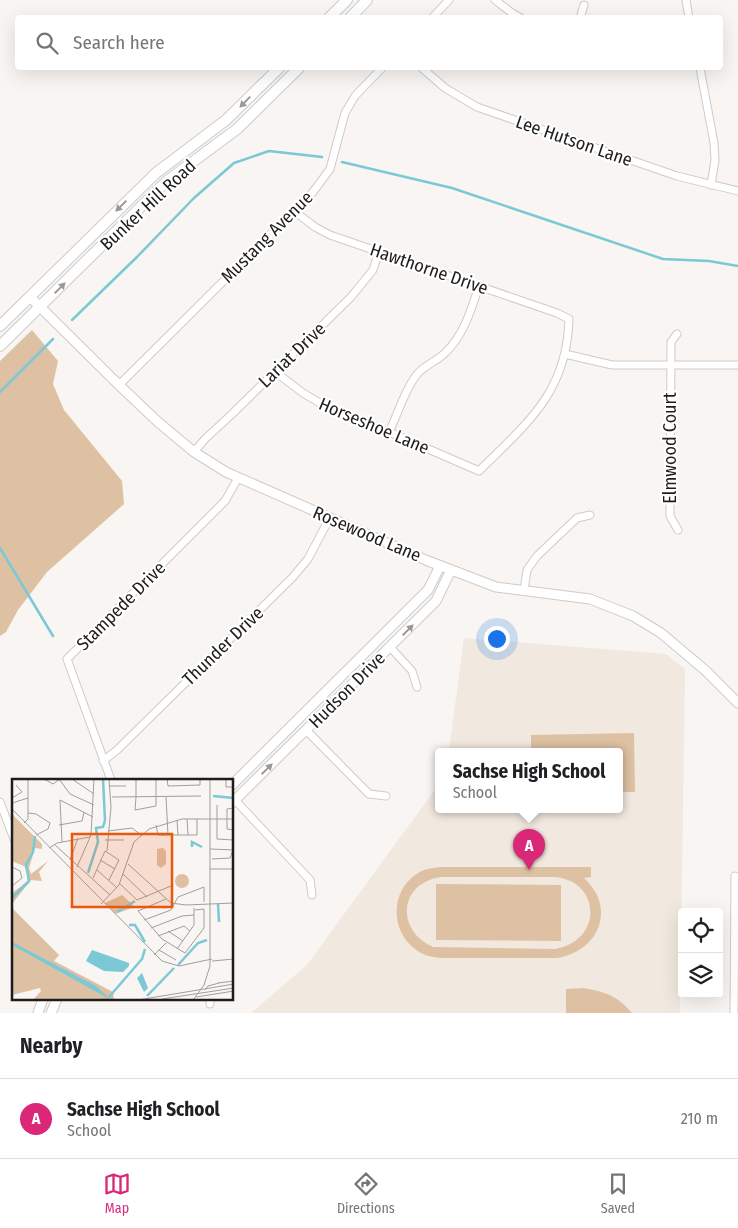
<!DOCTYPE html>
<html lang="en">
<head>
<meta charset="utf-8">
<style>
	body { margin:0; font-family:"Fira Sans Condensed",sans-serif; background:#f2f2f2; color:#202124 }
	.controls { position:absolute; right:15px; bottom:15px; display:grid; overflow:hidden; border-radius:5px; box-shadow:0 5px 20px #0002 }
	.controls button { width:45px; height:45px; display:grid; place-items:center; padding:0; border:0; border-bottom:1px solid #e0e0e0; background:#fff; color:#202124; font:25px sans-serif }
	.you { position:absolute; left:496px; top:638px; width:18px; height:18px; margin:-12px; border:4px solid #fff; border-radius:50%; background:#1a73e8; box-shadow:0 0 0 8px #1a73e833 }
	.badge { display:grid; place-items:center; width:32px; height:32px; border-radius:50%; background:#db2777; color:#fff; font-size:16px; font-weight:700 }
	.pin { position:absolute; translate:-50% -41px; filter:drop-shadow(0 1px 2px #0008) }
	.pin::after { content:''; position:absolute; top:26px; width:18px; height:15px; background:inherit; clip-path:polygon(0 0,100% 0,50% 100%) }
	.popup { position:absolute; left:435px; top:748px; width:188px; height:65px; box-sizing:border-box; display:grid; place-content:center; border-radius:5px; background:#fff; filter:drop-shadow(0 1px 4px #0005); font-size:16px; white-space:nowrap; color:#757577 }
	.popup b { font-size:19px; color:#202124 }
	.popup::after { content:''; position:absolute; left:50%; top:100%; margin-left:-10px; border:10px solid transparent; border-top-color:#fff }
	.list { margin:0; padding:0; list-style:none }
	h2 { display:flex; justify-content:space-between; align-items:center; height:65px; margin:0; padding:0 20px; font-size:21px }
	h2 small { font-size:16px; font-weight:400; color:#757577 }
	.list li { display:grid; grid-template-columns:32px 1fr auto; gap:15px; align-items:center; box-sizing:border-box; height:80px; padding:0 20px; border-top:1px solid #e0e0e0 }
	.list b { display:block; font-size:19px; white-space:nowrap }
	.list p { margin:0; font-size:16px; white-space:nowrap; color:#757577 }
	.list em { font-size:16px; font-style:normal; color:#757577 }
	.icon { flex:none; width:28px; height:28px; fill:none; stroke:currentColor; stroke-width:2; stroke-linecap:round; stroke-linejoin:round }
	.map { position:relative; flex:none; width:738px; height:1013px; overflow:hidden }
	.search { position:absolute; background:#fff; box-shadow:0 5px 20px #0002; left:15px; right:15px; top:15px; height:55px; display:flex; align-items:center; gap:12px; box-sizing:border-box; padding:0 18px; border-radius:5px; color:#757577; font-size:19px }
	.sheet { height:145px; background:#fff }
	nav { display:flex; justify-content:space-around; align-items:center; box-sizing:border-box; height:70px; border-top:1px solid #e0e0e0; background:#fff; font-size:14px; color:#757577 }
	nav a { display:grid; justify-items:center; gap:2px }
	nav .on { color:#db2777 }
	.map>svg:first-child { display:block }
	.built { fill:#f1e8df }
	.green { fill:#dec1a3; fill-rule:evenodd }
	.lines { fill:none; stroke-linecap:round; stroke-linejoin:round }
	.stream { stroke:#7bc8d7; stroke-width:2.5 }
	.minor-casing { stroke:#cecbc8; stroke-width:9 }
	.tertiary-casing { stroke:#cecbc8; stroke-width:11 }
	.secondary-casing { stroke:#cecbc8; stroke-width:12 }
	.minor { stroke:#fff; stroke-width:7 }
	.tertiary { stroke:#fff; stroke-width:9 }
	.secondary { stroke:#fff; stroke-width:10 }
	.oneway { fill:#9a9999 }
	.labels { text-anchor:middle; stroke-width:4.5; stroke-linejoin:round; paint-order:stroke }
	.street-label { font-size:18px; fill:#1e1d1c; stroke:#fff }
	.inset-river { fill:none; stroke:#7bc8d7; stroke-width:2.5 }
	.inset-road { fill:none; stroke:#a19f9c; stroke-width:1 }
	.view { fill:#e8590c; fill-opacity:0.15; stroke:#e8590c; stroke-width:2.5 }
	.inset-edge { fill:none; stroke:#1e1d1c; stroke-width:2.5 }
</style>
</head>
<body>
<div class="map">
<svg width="738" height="1013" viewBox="0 0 738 1013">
	<rect width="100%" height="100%" fill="#f8f5f2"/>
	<polygon class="built" points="464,638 666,654 685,669 680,1013 251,1013 307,965 439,784 439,809 619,809 619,751 449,751"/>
	<g class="green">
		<polygon points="32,330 58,361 53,384 64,410 122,481 124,504 47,572 18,610 6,632 0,636 0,361"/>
		<polygon points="634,733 635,792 619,792 619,751 531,751 531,735"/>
		<path d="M 440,867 L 591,867 L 591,877 L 584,878 C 590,884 596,891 599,900 C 608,930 585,954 557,958 L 440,958 C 431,957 422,955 415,949 C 390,931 390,890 418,873 C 424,869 433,868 440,867 ZM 441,877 L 553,877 C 601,879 604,941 555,949 L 433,947 C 395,930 399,883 441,877 Z"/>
		<polygon points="436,884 561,885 561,941 436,940"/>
		<path d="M 583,988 C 606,992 616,995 632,1013 L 566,1013 L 566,989 Z"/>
	</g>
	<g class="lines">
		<g class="stream">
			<polyline points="342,162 452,188 663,259 709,261 738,266"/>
			<polyline points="72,320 137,257 194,198 234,163 269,151 322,157"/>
			<polyline points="0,392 53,339"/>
			<polyline points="0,548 53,636"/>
		</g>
		<g class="minor-casing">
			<g id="minor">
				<polyline points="495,0 512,13 521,18"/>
				<polyline points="686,0 689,18"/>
				<polyline points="432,18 449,0"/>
				<polyline points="580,18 584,5"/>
				<polyline points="422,68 445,88 477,107 677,176 738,191"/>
				<polyline points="700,68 714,143 715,160 711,185"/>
				<polyline points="677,334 671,342 670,516 678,530"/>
				<polyline points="565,354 612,365 738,365"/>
				<path d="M 274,371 L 303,393 L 330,409 L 389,432 L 479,471 C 527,423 567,393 569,319 L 557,313 L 330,235 L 315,227 L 294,211"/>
				<polyline points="119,385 313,192 330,169 345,113 355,96 382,68"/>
				<path d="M 389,432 C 398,414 403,394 415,377 C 422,366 436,362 445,353 C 464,335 471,310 479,286"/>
				<polyline points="194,452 205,439 232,414 351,297 373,270 379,251"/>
				<polyline points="524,591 527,570 537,556 577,518 590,515"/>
				<polyline points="390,647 412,671 417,687"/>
				<polyline points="307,731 369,794 386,796"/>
				<polyline points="103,761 117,750 292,578 308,559 329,519"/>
				<polyline points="111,780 67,659 225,501 238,478"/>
				<polyline points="235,800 310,880 312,895"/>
				<polyline points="0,802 14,839"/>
				<polyline points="210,1004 210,999"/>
				<polyline points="734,1013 735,876 738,877"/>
			</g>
		</g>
		<g class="tertiary-casing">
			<g id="tertiary">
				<polyline points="30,297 119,385 158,422 194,452 226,472 428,561 496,587 590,599 633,616 661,633 706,671 738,703"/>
				<polyline points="232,785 428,590 440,566"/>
				<polyline points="232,803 436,601 451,570"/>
				<polyline points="38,1013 43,999"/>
				<polyline points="51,1013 57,999"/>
			</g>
		</g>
		<g class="secondary-casing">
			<g id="secondary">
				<polyline points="329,18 347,0"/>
				<polyline points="350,18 367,0"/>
				<polyline points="0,326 156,173 226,120 279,68"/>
				<polyline points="0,346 167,181 237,129 299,68"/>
			</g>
		</g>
		<use href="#minor" class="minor"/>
		<use href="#tertiary" class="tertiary"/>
		<use href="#secondary" class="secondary"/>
	</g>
	<defs><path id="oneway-solid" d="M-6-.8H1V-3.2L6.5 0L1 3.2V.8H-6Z" transform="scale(1.25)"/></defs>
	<g class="oneway">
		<use href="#oneway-solid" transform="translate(245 102) rotate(134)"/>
		<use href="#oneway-solid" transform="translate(121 206) rotate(136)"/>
		<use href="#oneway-solid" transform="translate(60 288) rotate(-45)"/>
		<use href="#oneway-solid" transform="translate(408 630) rotate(-45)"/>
		<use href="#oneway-solid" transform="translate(267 769) rotate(-44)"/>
	</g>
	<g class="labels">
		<g class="street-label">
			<text transform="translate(574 141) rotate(19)" y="6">Lee Hutson Lane</text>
			<text transform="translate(148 205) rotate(-43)" y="6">Bunker Hill Road</text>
			<text transform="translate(267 237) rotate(-45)" y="6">Mustang Avenue</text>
			<text transform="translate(429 269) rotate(19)" y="6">Hawthorne Drive</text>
			<text transform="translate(292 355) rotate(-44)" y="6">Lariat Drive</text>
			<text transform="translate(374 426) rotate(23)" y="6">Horseshoe Lane</text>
			<text transform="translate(670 448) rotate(-90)" y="6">Elmwood Court</text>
			<text transform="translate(367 534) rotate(23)" y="6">Rosewood Lane</text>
			<text transform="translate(121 606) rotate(-45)" y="6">Stampede Drive</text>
			<text transform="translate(223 646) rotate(-44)" y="6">Thunder Drive</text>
			<text transform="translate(347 690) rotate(-45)" y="6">Hudson Drive</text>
		</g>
	</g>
	<g transform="translate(12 779)">
		<rect width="221" height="221" fill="#f8f5f2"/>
		<path d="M 0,35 L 30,65 L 30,70 L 23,69 L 17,89 L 19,95 L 36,82 L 27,93 L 30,102 L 19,101 L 0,125 L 0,114 L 16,102 L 14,88 L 0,82 ZM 151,69 L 154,72 L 154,85 L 149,89 L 145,86 L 145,70 ZM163 102a7 7 0 1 1 14 0a7 7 0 1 1-14 0ZM 110,116 L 123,128 L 103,135 L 93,124 ZM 0,129 L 47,176 L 42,182 L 101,213 L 102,220 L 21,221 L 29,212 L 28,209 L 0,216 Z" fill="#dec1a3"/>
		<path d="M 0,163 L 84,207 L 99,221 L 0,166 ZM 80,171 L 117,184 L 117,187 L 111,193 L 92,192 L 74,182 ZM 130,194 L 136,209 L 132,213 L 125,199 Z" fill="#7bc8d7"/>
		<path class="inset-river" d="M 201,17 L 222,19M 180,68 L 180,63 L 190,68M 76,94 L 86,63 L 84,49 L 91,48 L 93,41 L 91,0M 0,119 L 17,102 L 14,86 L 21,73 L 23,57M 206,125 L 207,143M 105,133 L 123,122M 117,146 L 123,146 L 133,163M 166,186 L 186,164 L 195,161M 135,217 L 162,189M 97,218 L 130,180 L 133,170"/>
		<path class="inset-road" d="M 32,0 L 41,5 L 48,0M 47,0 L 58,15 L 82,26M 60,0 L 82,15M 124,0 L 124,18M 155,0 L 156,7 L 188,6 L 188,0M 214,0 L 214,8 L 222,8M 97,7 L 114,7M 100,18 L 189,17M 124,18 L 123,31 L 144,27 L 144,0M 154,18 L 156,56M 0,19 L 10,13 L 4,6M 0,24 L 16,19M 205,26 L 205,60 L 222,61M 222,29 L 215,30 L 215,50 L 222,51M 0,30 L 150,182 L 167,187 L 200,180M 16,34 L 24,35 L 38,44 L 36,50 L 24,56M 175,40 L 176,56M 165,41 L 166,56M 12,44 L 16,40 L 16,0M 47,46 L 70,42 L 72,33M 144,46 L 146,56 L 185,56 L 185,40M 96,52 L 120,49 L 129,56M 93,61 L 112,61M 50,63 L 48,21 L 81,38M 42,65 L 98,116M 37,69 L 45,64 L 78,58M 198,70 L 222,71M 95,72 L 99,28 L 97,0M 200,80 L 218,79 L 221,71M 58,81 L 66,59M 88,81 L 103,90M 116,85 L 159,124 L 174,126 L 222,124M 0,88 L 8,92 L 10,99 L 0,107M 65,88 L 79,56 L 82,0M 198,90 L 222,90M 85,91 L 105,109M 111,95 L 135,118M 81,99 L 93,72 L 107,81 L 97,101M 107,104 L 125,121 L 159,107M 154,120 L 126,132 L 150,160 L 173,174 L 192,149 L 192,130 L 183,131M 89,125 L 107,106 L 122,63 L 137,50 L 170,40 L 222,40M 132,141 L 159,131 L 166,118 L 192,108 L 192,123M 139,149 L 170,137 L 182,136M 156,152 L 171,162M 146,157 L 172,147 L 178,152M 165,170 L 182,146 L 182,129M 147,171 L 164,181M 142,176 L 154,164M 200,182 L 222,180M 206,204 L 222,202M 193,211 L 196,207 L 207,204M 184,218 L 222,212M 150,220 L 222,209M 126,221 L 222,205M 181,221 L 192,206 L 198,187 L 198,0"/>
		<path class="view" d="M 60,55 L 160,55 L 160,128 L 60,128 Z"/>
		<rect width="221" height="221" class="inset-edge"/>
	</g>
</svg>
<div class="controls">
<button><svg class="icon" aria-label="locate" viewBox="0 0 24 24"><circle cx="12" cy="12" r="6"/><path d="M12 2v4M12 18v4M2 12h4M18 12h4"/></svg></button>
<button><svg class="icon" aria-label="layers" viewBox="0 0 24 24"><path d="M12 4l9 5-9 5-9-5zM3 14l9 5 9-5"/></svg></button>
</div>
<div class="you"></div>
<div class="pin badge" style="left:529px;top:870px">A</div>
<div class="popup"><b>Sachse High School</b>School</div>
<div class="search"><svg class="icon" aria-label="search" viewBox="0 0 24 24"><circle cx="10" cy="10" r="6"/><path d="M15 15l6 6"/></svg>Search here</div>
</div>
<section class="sheet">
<h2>Nearby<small></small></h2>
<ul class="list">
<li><span class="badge">A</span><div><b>Sachse High School</b><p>School</p></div><em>210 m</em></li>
</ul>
</section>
<nav>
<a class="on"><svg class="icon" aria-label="map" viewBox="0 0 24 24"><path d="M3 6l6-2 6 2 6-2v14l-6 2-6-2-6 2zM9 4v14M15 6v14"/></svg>Map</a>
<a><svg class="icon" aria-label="directions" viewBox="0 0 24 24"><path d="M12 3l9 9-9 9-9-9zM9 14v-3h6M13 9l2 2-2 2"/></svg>Directions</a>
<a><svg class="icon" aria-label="saved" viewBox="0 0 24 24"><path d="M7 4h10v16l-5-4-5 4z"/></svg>Saved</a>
</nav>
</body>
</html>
